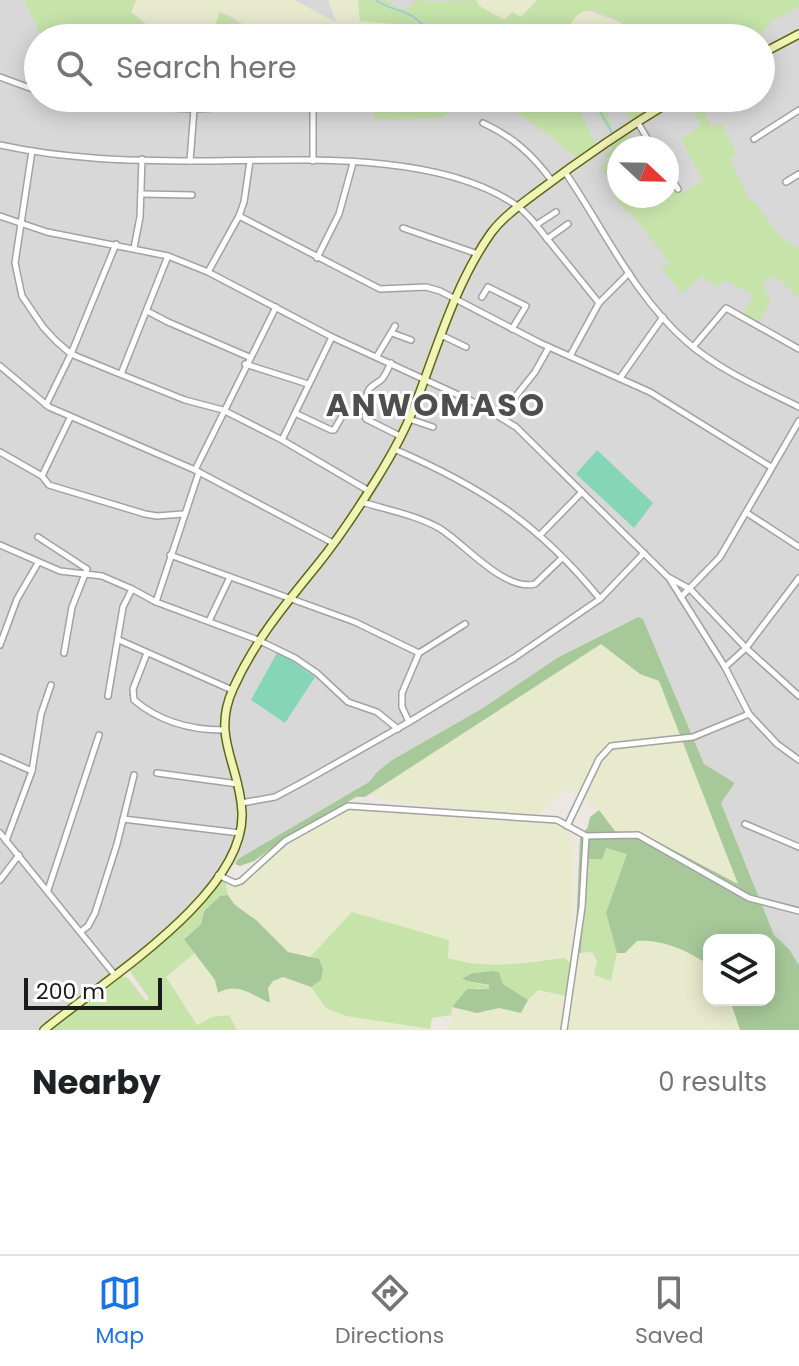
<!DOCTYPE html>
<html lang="en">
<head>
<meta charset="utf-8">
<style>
	body { margin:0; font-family:Poppins,sans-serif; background:#f2f2f2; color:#202124 }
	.controls { position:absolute; right:24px; bottom:24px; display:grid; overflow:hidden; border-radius:16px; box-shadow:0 4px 20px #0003 }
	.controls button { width:72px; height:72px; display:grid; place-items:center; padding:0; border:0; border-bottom:2px solid #e0e0e0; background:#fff; color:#202124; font:40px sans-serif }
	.compass { position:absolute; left:607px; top:136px; width:72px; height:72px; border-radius:50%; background:#fff; box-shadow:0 4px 20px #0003; rotate:112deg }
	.scale { position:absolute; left:24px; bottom:20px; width:138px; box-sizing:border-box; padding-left:8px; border:4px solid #1b1b1b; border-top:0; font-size:22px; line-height:28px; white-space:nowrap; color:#1b1b1b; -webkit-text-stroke:6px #fff; paint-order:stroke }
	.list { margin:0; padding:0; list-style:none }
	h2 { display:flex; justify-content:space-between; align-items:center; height:104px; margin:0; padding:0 32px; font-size:34px }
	h2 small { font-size:26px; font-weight:400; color:#757577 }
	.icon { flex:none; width:44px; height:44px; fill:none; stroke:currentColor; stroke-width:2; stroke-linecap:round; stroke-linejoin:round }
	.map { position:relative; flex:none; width:799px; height:1030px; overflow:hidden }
	.search { position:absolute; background:#fff; box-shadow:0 4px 20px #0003; left:24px; right:24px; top:24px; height:88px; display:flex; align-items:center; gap:20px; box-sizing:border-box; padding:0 28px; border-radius:44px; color:#757577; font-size:30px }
	.sheet { height:224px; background:#fff }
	nav { display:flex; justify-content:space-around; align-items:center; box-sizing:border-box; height:112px; border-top:2px solid #e0e0e0; background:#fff; font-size:22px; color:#757577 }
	nav a { display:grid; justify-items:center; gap:4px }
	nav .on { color:#1a73e8 }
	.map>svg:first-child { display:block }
	.residential { fill:#d9d8d8; fill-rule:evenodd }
	.farmland { fill:#e8eacd }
	.grass { fill:#c6e3aa }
	.forest { fill:#a7c999 }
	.pitch { fill:#84d6b6 }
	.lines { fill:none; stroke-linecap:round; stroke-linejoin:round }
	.stream { stroke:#a4ccd7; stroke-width:2 }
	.street-casing { stroke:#a2a2a2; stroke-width:8 }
	.secondary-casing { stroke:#5e680c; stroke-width:10 }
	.street { stroke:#fff; stroke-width:5 }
	.secondary { stroke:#f1f4b7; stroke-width:7 }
	.labels { text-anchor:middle; stroke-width:6; stroke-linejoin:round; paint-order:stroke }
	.district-label { font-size:32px; font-weight:bold; letter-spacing:2px; fill:#4e4e4e; stroke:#fff }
</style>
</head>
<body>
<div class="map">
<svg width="799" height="1030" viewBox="0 0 799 1030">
	<rect width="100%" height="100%" fill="#ece8e1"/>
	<path class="residential" d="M 0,0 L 799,0 L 799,965 L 789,949 L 774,935 L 721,803 L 735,783 L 704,764 L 643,619 L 638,617 L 557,658 L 483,708 L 392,760 L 377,772 L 369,782 L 238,859 L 188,921 L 162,946 L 49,1030 L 0,1030 ZM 38,38 L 761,38 L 761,98 L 38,98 ZM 619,148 L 667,148 L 667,196 L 619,196 Z"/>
	<g class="farmland">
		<polygon points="136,0 294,0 336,22 328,0 358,0 360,21 395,24 404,38 263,38 234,18 220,12 211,38 163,38 131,12"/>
		<polygon points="476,0 537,0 521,18 505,20 479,6"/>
		<polygon points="587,10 622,23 625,31 638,33 639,38 591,38 586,35 573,34 570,28 572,20 580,11"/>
		<polygon points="601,644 640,674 659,681 739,885 645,835 615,831 599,810 566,787 537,815 436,807 393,801 366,794"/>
		<polygon points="352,806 484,820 557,822 569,829 569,840 575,844 571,963 564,958 497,966 462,963 352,912 311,956 288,953 256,920 235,905 228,895 226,883 239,880 301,836"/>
		<polygon points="653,940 693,954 709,965 709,1000 730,1000 740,1030 569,1030 578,954 592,952 610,981 617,953 625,953 637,941"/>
		<polygon points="195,953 215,980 268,1002 270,1001 268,989 273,981 283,977 311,987 326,1008 346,1016 430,1030 237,1030 228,1015 211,1017 197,1025 166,977"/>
		<polygon points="538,990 566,996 563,1030 448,1030 452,1007 477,1013 499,1008 520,1013"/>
	</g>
	<g class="grass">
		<polygon points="24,0 136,0 131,12 163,38 42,38"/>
		<path d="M 358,0 L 385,0 L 402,10 L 412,7 L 415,0 L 433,2 L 476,0 L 479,6 L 504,20 L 512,12 L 521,17 L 537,0 L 799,0 L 799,7 L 771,22 L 758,38 L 639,38 L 638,33 L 625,31 L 622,23 C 609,16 589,4 577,15 C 570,22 570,26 573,34 L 586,35 L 591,38 L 404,38 L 403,35 L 396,35 L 395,24 L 360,21 Z"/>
		<polygon points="220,12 263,38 211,38"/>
		<polygon points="77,98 472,98 441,118 374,120 374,103 240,105 85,101"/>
		<polygon points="495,98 655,98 658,104 630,120 624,106 607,111 612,126 607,128 590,102 578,106 596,146 576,157 550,136"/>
		<polygon points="697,98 712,128 721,123 737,154 730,159 749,200 754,202 782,238 799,248 799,298 775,276 762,284 771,300 759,323 742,316 753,295 728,281 722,281 718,288 701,277 682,293 662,269 670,263 629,211 626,212 614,196 617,193 601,167 608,160 604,155 613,149 610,144 627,134 633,143 644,136 651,148 619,148 619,196 667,196 667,174 677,190 681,188 684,192 703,181 681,139 701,126 688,103"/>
		<polygon points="606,848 628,854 606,913 617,953 611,981 594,975 597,961 592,952 581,953 587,859"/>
		<polygon points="222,878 225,880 228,895 220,896 204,911 201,924 184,938 195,953 166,977 197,1025 212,1017 229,1015 237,1030 49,1030 121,976 128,978 146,1001 149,998 129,970 188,921"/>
		<path d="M 352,912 L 449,940 L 448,958 C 486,970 525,963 564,958 L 571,963 L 566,996 L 538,990 L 528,1000 L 503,984 L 499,972 C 487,970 474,972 463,977 L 467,981 L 489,986 L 489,989 L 477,988 L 452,1007 L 451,1015 L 432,1018 L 430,1029 L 346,1016 L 326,1008 L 311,987 L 321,980 L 311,956 Z"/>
	</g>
	<g class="forest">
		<path d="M 638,617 L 643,619 L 704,764 L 735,783 L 721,803 L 774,935 L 789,949 L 799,965 L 799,1030 L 740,1030 L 730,1000 L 769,1000 L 769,940 L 709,940 L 709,965 C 688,951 663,939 637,941 L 625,953 L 617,953 L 606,913 L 627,854 L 606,848 L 602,859 L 587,859 L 581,953 L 575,952 L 580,837 L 588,827 L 590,817 L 599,810 L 615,831 L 645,835 L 738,884 L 659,681 L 640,674 L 601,644 L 365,797 L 356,797 L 276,845 L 254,861 L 240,866 L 235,864 L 238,859 L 369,782 L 377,772 L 392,760 L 483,708 L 557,658 Z"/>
		<path d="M 228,895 L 235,905 L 256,920 L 288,952 L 319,959 L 323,969 L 321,980 L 311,987 L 283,977 L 273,981 L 268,988 L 270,1002 L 268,1002 C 251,994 236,982 218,993 L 215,980 L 184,939 L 201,924 L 204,911 L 220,896 Z"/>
		<polygon points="492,971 499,972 503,984 528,1000 521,1013 499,1008 477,1013 452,1007 467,989 489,989 489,985 467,981 462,978 473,973"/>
	</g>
	<g class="pitch">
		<polygon points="597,450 653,503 634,528 576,474"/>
		<polygon points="278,651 315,677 285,723 251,700"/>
	</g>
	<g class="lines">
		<g class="stream">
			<path d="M 376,0 C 386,8 395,8 406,13 C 419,18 426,29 436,38"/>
			<polyline points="593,98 612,133"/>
		</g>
		<g class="street-casing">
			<g id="street">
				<polyline points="0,77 38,91"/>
				<polyline points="58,98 82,104 194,109 298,104 313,106 359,107"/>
				<path d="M 483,123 C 513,137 532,154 552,181"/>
				<polyline points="638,123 653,148"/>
				<polyline points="754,139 799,110"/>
				<path d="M 0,145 C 63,159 130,161 194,161 C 289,161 435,149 516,205 C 529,214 539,229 549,241 C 566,262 582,282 599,303"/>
				<polyline points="32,151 15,263 22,296 43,327 56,341 71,354 115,372 185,400 223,410 282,440 369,491"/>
				<polyline points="190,161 194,109"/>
				<polyline points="313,161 313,106"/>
				<polyline points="667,171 678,189"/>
				<path d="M 565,172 C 604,229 634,296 687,342 C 719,370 761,388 799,407"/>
				<polyline points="786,182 799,174"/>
				<polyline points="141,194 192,195"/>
				<polyline points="0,216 47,232 168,256 208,272 332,337 480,405 516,427 669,578 725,667 749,714 777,744 799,760"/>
				<polyline points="239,216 380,289 426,287 440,291 540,343 650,392 771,467"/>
				<polyline points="536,225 556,212"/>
				<polyline points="403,228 478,254"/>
				<polyline points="547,239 568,224"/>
				<polyline points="134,248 140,217 142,159"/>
				<polyline points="317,258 339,214 353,163"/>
				<polyline points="208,272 239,216 244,202 250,161"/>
				<polyline points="482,297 488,287 526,306 512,329"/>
				<polyline points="147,311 168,322 249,357"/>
				<polyline points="392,333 411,340"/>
				<polyline points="441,335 466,347"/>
				<polyline points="693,347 726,308 799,349"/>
				<polyline points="377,356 395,326"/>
				<polyline points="570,356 599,303 629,273"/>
				<path d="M 391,363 C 388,368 385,377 381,380 C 372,387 368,386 366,399 L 372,406 L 365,416 L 366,419 L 400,436"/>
				<polyline points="245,364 308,384"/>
				<polyline points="0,366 49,407 195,470 333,543"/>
				<polyline points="121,374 168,256"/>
				<polyline points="620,378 663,317"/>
				<polyline points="46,405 71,354 116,244"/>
				<polyline points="295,413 331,430 334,430 341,418"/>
				<polyline points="500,416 535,372 549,347"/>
				<polyline points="409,419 433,427"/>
				<polyline points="282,440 332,337"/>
				<path d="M 394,449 C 482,487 539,524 600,599"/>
				<polyline points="0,452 42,476 49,485 145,514 157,516 183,514"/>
				<polyline points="195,470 276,307"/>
				<polyline points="42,476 70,418"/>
				<path d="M 362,502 C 387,510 416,515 439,528 C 463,542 504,592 535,584 L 562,558"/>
				<polyline points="747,513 799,547"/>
				<polyline points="541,534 582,492"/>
				<polyline points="38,537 87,569 72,607 64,653"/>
				<polyline points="0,545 60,571 102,576 132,589 156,602 258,640 295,658 317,673 348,702 377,712 398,729"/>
				<polyline points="170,555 355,622 419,653"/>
				<polyline points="670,578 690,589 746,648 799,696"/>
				<polyline points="681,597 720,557 799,421"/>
				<polyline points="156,602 199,472"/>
				<polyline points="209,621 230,577"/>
				<polyline points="119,640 232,690"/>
				<polyline points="0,645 17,599 38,563"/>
				<path d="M 147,653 L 133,689 L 134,700 C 159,721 191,730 223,730"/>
				<polyline points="725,667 746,648 799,578"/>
				<polyline points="108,696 123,607 132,589"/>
				<polyline points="409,722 402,707 402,693 419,653 465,624"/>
				<polyline points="0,757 32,771"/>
				<polyline points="157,773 238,784"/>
				<polyline points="241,803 275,797 305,781 409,722 514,658 600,599 644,553"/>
				<polyline points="123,819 240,833"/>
				<polyline points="745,824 799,847"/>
				<polyline points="567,826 599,759 611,746 693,737 749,714"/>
				<polyline points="0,833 114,974"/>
				<polyline points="6,841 32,771 41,714 51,685"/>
				<polyline points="218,875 235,883 241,881 285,841 348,806 557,820 586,836 638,835 749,898 799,911"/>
				<polyline points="0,880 19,855"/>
				<polyline points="48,890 99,735"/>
				<polyline points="80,932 88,926 95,913 117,844 134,775"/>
				<polyline points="564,1030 582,907 586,836"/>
			</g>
		</g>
		<g class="secondary-casing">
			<g id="secondary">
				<polyline points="761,54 799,34"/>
				<path d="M 44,1030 C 101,982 246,895 242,812 C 240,765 211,737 233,689 C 255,640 284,606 318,564 C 339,538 358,509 376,480 C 391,456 405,431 415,405 C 437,348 455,284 491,233 C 503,217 520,205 536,193 C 581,159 628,127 676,98"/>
			</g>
		</g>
		<use href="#street" class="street"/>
		<use href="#secondary" class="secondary"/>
	</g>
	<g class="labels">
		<g class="district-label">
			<text x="436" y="416">ANWOMASO</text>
		</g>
	</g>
</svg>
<div class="controls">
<button><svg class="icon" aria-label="layers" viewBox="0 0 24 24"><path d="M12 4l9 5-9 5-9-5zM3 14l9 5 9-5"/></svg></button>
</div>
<svg class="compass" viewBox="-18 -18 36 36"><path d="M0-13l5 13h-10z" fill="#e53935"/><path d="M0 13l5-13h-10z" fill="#757577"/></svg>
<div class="scale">200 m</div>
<div class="search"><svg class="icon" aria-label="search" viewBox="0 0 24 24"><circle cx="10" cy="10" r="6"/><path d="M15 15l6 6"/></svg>Search here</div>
</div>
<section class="sheet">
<h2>Nearby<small>0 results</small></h2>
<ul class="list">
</ul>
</section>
<nav>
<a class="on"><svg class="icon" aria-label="map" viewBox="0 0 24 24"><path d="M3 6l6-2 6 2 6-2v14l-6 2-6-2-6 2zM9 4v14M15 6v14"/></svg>Map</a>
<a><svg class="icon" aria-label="directions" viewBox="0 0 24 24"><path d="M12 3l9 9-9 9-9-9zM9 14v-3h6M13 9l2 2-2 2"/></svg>Directions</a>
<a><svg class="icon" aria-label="saved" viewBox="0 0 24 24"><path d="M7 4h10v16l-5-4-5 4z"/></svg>Saved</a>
</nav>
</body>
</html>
